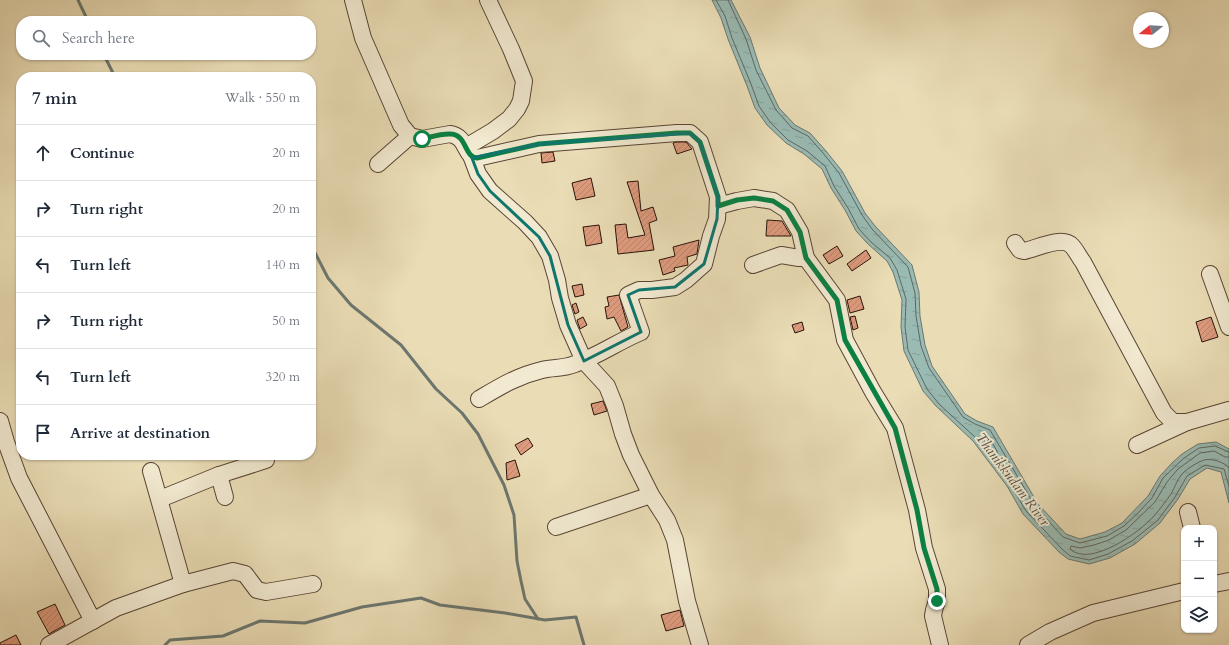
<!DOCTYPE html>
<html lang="en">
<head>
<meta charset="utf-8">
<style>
	body { margin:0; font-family:Cardo,serif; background:#f2f2f3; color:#1f2937 }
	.controls { position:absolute; right:12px; bottom:12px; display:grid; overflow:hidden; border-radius:8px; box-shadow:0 1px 3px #0004 }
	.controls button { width:36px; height:36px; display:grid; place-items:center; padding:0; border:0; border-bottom:1px solid #e0e1e3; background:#fff; color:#1f2937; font:20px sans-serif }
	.compass { position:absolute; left:1133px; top:12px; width:36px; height:36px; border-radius:50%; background:#fff; box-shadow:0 1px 3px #0004; rotate:252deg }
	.stop { position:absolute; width:12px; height:12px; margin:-9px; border:3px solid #0b8043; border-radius:50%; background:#fff }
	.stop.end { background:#0b8043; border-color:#fff; box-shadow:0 1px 4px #0008 }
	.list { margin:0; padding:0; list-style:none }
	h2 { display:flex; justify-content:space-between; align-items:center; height:52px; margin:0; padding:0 16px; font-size:17px }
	h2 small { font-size:13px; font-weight:400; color:#747a83 }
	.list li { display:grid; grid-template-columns:26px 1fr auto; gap:12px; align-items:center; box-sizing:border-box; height:56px; padding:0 16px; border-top:1px solid #e0e1e3 }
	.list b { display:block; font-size:15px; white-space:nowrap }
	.list em { font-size:13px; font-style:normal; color:#747a83 }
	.icon { flex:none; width:22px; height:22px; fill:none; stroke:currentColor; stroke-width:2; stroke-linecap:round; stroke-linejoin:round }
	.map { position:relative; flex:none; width:1229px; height:645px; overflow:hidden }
	.search { position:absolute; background:#fff; box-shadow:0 1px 3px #0004; left:16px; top:16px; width:300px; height:44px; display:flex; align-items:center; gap:10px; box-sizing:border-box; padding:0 14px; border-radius:16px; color:#747a83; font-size:15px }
	.panel { position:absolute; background:#fff; box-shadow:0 1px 3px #0004; left:16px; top:72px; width:300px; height:388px; border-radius:16px }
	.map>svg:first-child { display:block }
	.water { fill:url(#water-ripples); stroke:#6c7770 }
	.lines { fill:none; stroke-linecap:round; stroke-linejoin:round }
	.shore { stroke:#61665e; stroke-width:1 }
	.stream { stroke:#6c7770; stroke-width:3 }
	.building { fill:url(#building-hatch); stroke:#291209 }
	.minor-casing { stroke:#594534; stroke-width:18 }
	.minor { stroke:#f1e9d0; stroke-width:16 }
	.route { stroke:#0b8043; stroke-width:5 }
	.marked { fill:none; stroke:#0f766e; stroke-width:3; stroke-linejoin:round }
	.labels { text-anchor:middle; stroke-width:4; stroke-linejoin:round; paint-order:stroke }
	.water-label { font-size:14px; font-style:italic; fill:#504d45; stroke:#f1e9d0 }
</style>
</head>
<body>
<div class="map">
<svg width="1229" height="645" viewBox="0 0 1229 645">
	<defs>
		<pattern id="water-ripples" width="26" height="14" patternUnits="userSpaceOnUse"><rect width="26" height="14" fill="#99bbb4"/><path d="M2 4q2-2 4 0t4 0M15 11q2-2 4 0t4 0" fill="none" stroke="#84a099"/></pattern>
		<pattern id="building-hatch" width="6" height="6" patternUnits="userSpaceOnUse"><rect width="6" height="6" fill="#df9c7f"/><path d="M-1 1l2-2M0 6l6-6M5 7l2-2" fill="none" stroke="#bf856c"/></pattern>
	</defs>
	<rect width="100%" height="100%" fill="#eaddb6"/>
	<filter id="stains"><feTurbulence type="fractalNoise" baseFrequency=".005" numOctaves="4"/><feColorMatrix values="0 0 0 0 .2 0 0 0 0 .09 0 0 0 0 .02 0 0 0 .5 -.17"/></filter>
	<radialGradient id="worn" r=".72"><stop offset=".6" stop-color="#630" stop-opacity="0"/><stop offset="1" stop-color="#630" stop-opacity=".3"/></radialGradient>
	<polygon class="water" points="712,0 731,0 750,37 760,68 779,108 795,125 810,133 826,151 842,171 865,213 875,226 912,265 919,292 920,316 925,345 932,366 965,414 977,421 993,427 1038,504 1066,534 1080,539 1105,532 1122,523 1148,496 1160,476 1172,463 1182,454 1198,444 1216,442 1229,449 1229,503 1221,472 1207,468 1190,479 1178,499 1160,523 1135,544 1110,558 1089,564 1068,559 1059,552 1023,514 1007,486 973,441 936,406 923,391 904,351 901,327 902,300 893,272 887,261 868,244 856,231 845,210 831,188 822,169 804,154 786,143 767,125 755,108 747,86 728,39 721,18"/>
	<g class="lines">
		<g class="shore">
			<polyline points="716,0 725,16 732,38 751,84 759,106 770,122 788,140 807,151 825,166 834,186 848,208 859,229 871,242 890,258 897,270 906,299 905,327 908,350 927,389 939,404 976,438 1010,484 1026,511 1062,549 1070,556 1089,560 1108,554 1132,541 1158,520 1175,497 1187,476 1205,465 1224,469 1229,486"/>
			<polyline points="728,0 746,39 756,70 776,110 792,128 808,136 823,153 839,173 862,215 872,229 908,267 915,293 916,316 921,346 929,368 963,417 975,424 990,430 1035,506 1063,537 1080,543 1107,536 1124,526 1137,514 1152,498 1163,478 1184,458 1199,448 1215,446 1229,452"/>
			<polygon points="981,433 987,434 997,451 997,454 994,453 981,436"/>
			<path d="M 1229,457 L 1225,457 L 1214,451 L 1200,453 L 1178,469 L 1167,482 L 1155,502 L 1126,530 L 1109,540 L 1094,545 L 1080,548 L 1071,546 L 1070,549 C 1090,568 1140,532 1154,516 C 1160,509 1166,501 1171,494 C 1175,487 1178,478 1183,473 C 1188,468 1198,462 1204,460 C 1211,458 1225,462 1229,468"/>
		</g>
		<g class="stream">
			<polyline points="78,0 88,21"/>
			<polyline points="104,55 115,77"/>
			<polyline points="311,245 328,278 351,305 401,345 436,389 462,413 478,434 504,485 514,515 517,561 521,581 525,599 538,619"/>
			<polyline points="165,645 170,640 223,636 260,621 305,623 362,607 421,598 440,605 505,613 545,620 576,617 584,645"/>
		</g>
	</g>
	<g class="building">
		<polygon points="677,142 686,142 692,149 677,154 673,143"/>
		<polygon points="553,152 555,161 542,163 541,153"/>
		<polygon points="591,178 595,196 576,200 572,183"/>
		<polygon points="638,181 641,211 653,207 657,220 649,223 654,250 618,254 615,225 626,224 628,238 645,235 627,182"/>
		<polygon points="767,220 782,221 791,236 766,236"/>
		<polygon points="599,225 602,243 586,246 583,227"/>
		<polygon points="699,240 697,254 687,257 688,265 674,268 675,271 663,275 659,260 675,256 673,247"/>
		<polygon points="837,246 843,256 829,264 823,255"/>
		<polygon points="866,250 871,258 852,271 847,264"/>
		<polygon points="582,284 584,295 575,297 572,286"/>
		<polygon points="619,295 628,327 621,331 614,317 607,319 605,307 609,306 607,297"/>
		<polygon points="860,296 864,309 850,313 847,300"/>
		<polygon points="576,303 579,312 575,314 572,305"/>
		<polygon points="855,316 858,328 853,330 850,317"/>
		<polygon points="583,317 587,325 580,329 577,320"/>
		<polygon points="1211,317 1218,337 1202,342 1196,322"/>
		<polygon points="802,322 804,330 795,333 792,325"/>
		<polygon points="603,401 607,411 594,415 591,404"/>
		<polygon points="528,438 533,446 521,455 515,445"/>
		<polygon points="515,460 520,476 507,480 506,463"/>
		<polygon points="55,604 65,625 49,634 37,612"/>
		<polygon points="680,610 684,626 666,631 661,615"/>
		<polygon points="16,635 21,645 0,645 0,643"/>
	</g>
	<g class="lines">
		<g class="minor-casing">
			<g id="minor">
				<path d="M 353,0 L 363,38 L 401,125 L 410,136 L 422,139 L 450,134 C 468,137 464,157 477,158 L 539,144 L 677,133 L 690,133 L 700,142 L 718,197 L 717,219 L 711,236 L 704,264 L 686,280 L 675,287 L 652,290 L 639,290 L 628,295 L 641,332 C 619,341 598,356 575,364 C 563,369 554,367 542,370 C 517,376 501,386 479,399"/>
				<polyline points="466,147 493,131 509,119 517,109 521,101 524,81 511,49 488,0"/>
				<polyline points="472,158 478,174 490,191 525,222 539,237 550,256 557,280 560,298 568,325 584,361 607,386 615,406 623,434 631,455 651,495 667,520 675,540 687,601 700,645"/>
				<polyline points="378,164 410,136"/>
				<polyline points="718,206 737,201 754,198 773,201 787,210 800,232 806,258"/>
				<path d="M 1015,243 L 1020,250 L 1024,251 C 1036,249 1062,235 1072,246 C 1076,250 1079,257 1083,262 L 1164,413 L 1173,422 L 1187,422 L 1229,410"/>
				<polyline points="753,265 781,255 799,258 806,258 837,300 845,340 873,392 895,428 917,510 924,548 937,589 937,601 934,610 933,616 940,645"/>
				<polyline points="1210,274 1229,327"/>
				<polyline points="0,421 6,442 19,478 93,621"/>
				<polyline points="1137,445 1187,422"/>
				<polyline points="151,471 183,584 233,571 245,574 257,590 266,592 313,584"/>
				<polyline points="219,475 225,497"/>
				<polyline points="160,499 219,475 266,460"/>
				<polyline points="1188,512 1192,528"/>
				<polyline points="556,527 651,495"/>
				<polyline points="1214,584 1229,581"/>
				<polyline points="49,645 116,608 183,584"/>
				<polyline points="1028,645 1050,632 1093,613 1184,591"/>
			</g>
		</g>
		<use href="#minor" class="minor"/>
	</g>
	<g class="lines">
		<path class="route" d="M 422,139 C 431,137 442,133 451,134 C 467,135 464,157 477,158 L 539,144 L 677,133 L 690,133 L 700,142 L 718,197 L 718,206 L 737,200 L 754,198 L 773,201 L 787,210 L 800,232 L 806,258 L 837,300 L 845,340 L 895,428 L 917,510 L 924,548 L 937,589 L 937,601"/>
	</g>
	<path class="marked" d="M 690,133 L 700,142 L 718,197 L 717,219 L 704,264 L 675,287 L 639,290 L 628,295 L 641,332 L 584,361 L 568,325 L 550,256 L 539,237 L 490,191 L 478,174 L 472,158 L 539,144 Z"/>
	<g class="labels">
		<g class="water-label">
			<text transform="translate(1013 479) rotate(53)" y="5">Thanikkudam River</text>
		</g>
	</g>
	<rect width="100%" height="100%" filter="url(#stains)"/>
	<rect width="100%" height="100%" fill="url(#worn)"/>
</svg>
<div class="controls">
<button>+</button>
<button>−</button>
<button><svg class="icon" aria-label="layers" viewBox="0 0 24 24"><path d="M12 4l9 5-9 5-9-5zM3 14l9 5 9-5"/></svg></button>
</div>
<svg class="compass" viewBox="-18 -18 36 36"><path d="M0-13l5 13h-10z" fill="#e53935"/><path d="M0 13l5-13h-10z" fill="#747a83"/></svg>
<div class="stop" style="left:422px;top:139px"></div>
<div class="stop end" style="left:937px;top:601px"></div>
<div class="search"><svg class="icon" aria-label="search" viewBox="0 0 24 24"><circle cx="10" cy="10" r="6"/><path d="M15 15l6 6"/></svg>Search here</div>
<section class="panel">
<h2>7 min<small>Walk · 550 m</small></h2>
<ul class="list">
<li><svg class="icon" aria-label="ahead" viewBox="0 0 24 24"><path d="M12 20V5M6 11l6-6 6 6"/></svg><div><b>Continue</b></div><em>20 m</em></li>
<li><svg class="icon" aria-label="right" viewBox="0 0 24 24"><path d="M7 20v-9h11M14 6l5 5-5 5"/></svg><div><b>Turn right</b></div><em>20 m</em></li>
<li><svg class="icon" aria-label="left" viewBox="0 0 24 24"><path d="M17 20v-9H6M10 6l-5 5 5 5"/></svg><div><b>Turn left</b></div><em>140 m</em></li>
<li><svg class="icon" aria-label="right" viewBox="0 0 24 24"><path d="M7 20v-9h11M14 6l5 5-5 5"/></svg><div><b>Turn right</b></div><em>50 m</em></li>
<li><svg class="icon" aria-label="left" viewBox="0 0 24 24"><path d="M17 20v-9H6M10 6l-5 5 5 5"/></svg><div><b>Turn left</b></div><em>320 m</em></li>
<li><svg class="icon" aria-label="arrive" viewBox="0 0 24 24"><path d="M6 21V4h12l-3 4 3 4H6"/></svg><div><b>Arrive at destination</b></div></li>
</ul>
</section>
</div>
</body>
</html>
